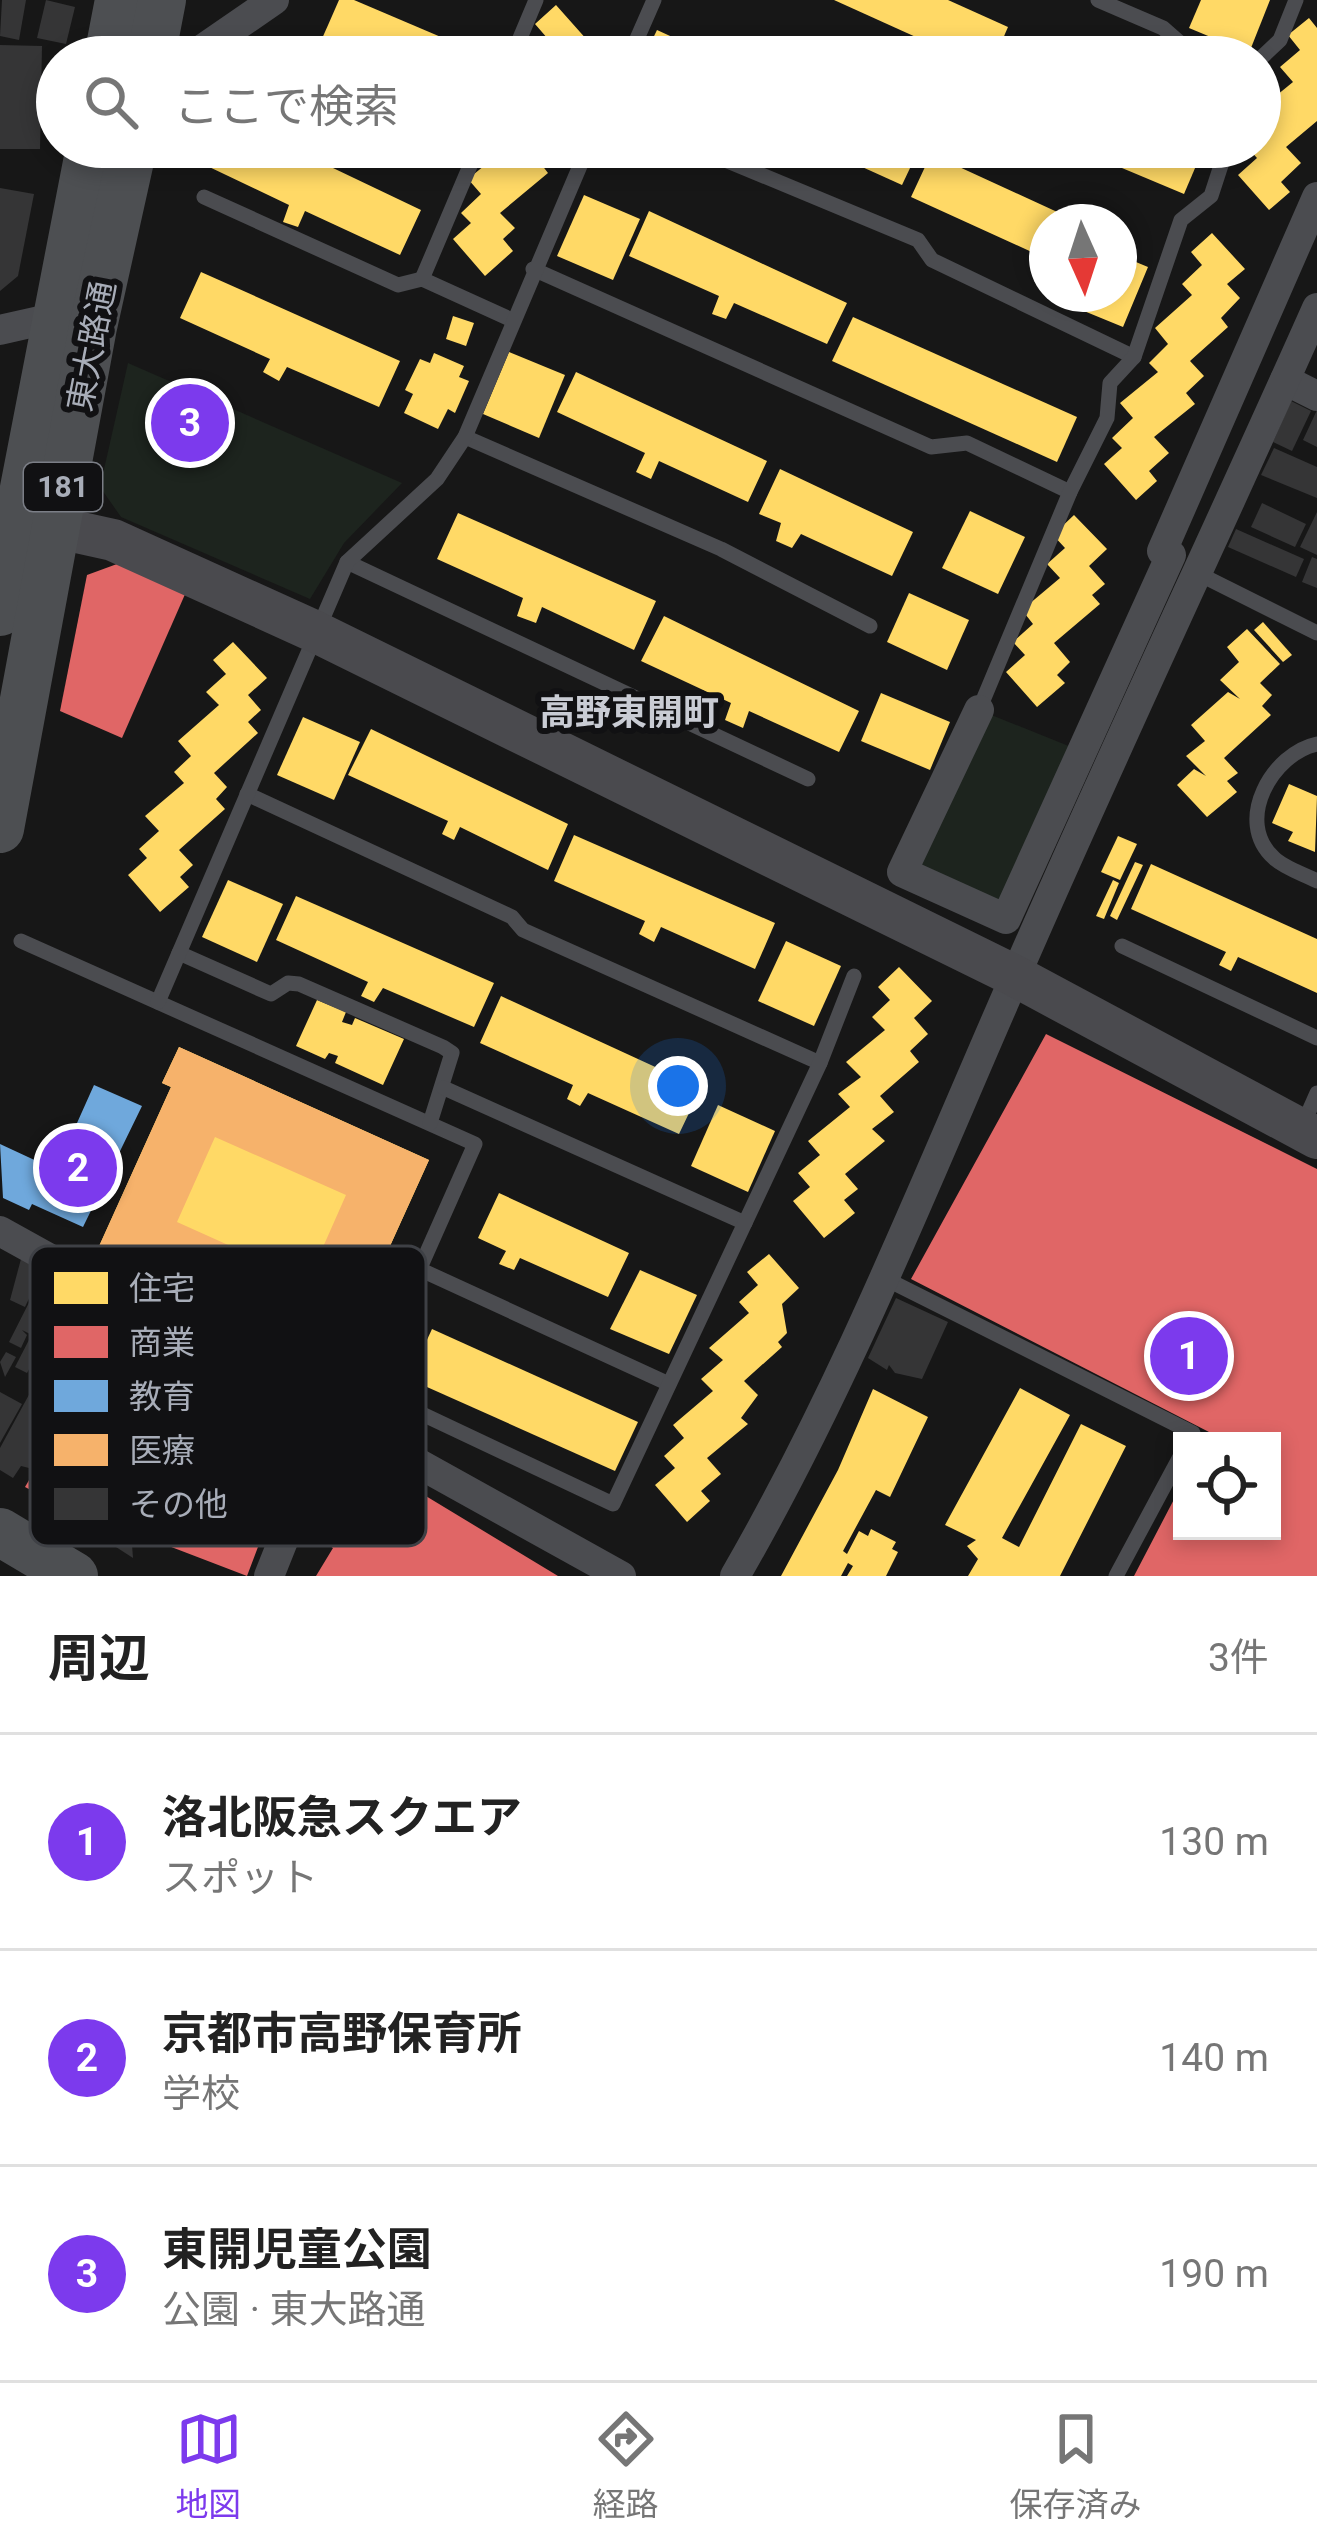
<!DOCTYPE html>
<html lang="ja">
<head>
<meta charset="utf-8">
<style>
	body { margin:0; font-family:Roboto,"Noto Sans JP",sans-serif; background:#f6f6f6; color:#222 }
	.controls { position:absolute; right:36px; bottom:36px; display:grid; overflow:hidden; border-radius:0px; box-shadow:0 6px 18px #0003 }
	.controls button { width:108px; height:108px; display:grid; place-items:center; padding:0; border:0; border-bottom:3px solid #e0e0e0; background:#fff; color:#222; font:60px sans-serif }
	.compass { position:absolute; left:1029px; top:204px; width:108px; height:108px; border-radius:50%; background:#fff; box-shadow:0 6px 18px #0003; rotate:177deg }
	.you { position:absolute; left:678px; top:1086px; width:42px; height:42px; margin:-30px; border:9px solid #fff; border-radius:50%; background:#1a73e8; box-shadow:0 0 0 18px #1a73e833 }
	.badge { display:grid; place-items:center; width:78px; height:78px; border-radius:50%; background:#7c3aed; color:#fff; font-size:39px; font-weight:700 }
	.pin { position:absolute; translate:-50% -50%; border:6px solid #fff; box-shadow:0 3px 12px #0006 }
	.list { margin:0; padding:0; list-style:none }
	h2 { display:flex; justify-content:space-between; align-items:center; height:156px; margin:0; padding:0 48px; font-size:51px }
	h2 small { font-size:39px; font-weight:400; color:#767676 }
	.list li { display:grid; grid-template-columns:78px 1fr auto; gap:36px; align-items:center; box-sizing:border-box; height:216px; padding:0 48px; border-top:3px solid #e0e0e0 }
	.list b { display:block; font-size:45px; white-space:nowrap }
	.list p { margin:0; font-size:39px; white-space:nowrap; color:#767676 }
	.list em { font-size:39px; font-style:normal; color:#767676 }
	.icon { flex:none; width:66px; height:66px; fill:none; stroke:currentColor; stroke-width:2; stroke-linecap:round; stroke-linejoin:round }
	.map { position:relative; flex:none; width:1317px; height:1576px; overflow:hidden }
	.search { position:absolute; background:#fff; box-shadow:0 6px 18px #0003; left:36px; right:36px; top:36px; height:132px; display:flex; align-items:center; gap:30px; box-sizing:border-box; padding:0 42px; border-radius:66px; color:#767676; font-size:45px }
	.sheet { height:804px; background:#fff }
	nav { display:flex; justify-content:space-around; align-items:center; box-sizing:border-box; height:168px; border-top:3px solid #e0e0e0; background:#fff; font-size:33px; color:#767676 }
	nav a { display:grid; justify-items:center; gap:6px }
	nav .on { color:#7c3aed }
	.map>svg:first-child { display:block }
	.green { fill:#1d241e }
	.homes { fill:#ffd966 }
	.shops { fill:#e06666 }
	.schools { fill:#6fa8dc }
	.health { fill:#f6b26b; fill-rule:evenodd }
	.building { fill:#353536 }
	.lines { fill:none; stroke-linecap:round; stroke-linejoin:round }
	.lane { stroke:#4b4c50; stroke-width:15 }
	.street { stroke:#4b4c50; stroke-width:30 }
	.secondary { stroke:#4a4a4e; stroke-width:42 }
	.primary { stroke:#4d4f52; stroke-width:48 }
	.labels { text-anchor:middle; stroke-width:12; stroke-linejoin:round; paint-order:stroke }
	.shield { fill:#111113; stroke:#7b7e86; stroke-width:3 }
	.shield-label { font-size:30px; font-weight:bold; fill:#a8adb8 }
	.street-label { font-size:33px; fill:#a8adb8; stroke:#111113 }
	.neighbourhood-label { font-size:36px; font-weight:bold; fill:#c9ccd4; stroke:#111113 }
	.key { fill:#111113; stroke:#3e4045; stroke-width:3 }
	.key-label { font-size:33px; fill:#a8adb8 }
</style>
</head>
<body>
<div class="map">
<svg width="1317" height="1576" viewBox="0 0 1317 1576">
	<rect width="100%" height="100%" fill="#171717"/>
	<g class="green">
		<polygon points="128,363 402,483 344,543 310,599 121,517 100,487"/>
		<polygon points="979,710 1081,751 1006,919 902,872"/>
	</g>
	<g class="homes">
		<polygon points="339,0 354,0 455,43 449,57 314,57"/>
		<polygon points="834,0 948,0 1008,27 995,57 960,57"/>
		<polygon points="1201,0 1270,0 1249,53 1189,28"/>
		<polygon points="556,5 588,41 569,57 529,57 548,39 535,24"/>
		<polygon points="1309,18 1317,28 1317,121 1286,147 1301,163 1281,182 1290,192 1269,210 1238,175 1257,158 1247,147 1260,147 1266,127 1260,109 1293,82 1280,67 1300,50 1288,35"/>
		<polygon points="657,30 716,57 644,57"/>
		<polygon points="1014,41 1048,57 1007,57"/>
		<polygon points="211,147 289,147 421,210 400,255 305,211 298,227 283,222 289,205 203,164"/>
		<polygon points="507,147 551,147 538,160 548,173 500,213 515,228 503,239 513,251 485,276 453,239 471,223 461,213 481,194 468,179"/>
		<polygon points="818,147 920,147 902,185"/>
		<polygon points="1132,147 1204,147 1184,194 1122,168"/>
		<polygon points="931,154 1079,222 1047,222 1047,259 911,197"/>
		<polygon points="584,195 640,219 613,280 557,256"/>
		<polygon points="649,211 847,303 827,344 734,303 726,319 712,314 719,296 629,256"/>
		<polygon points="1212,233 1245,269 1227,284 1240,298 1221,318 1228,327 1190,361 1204,376 1186,393 1195,404 1154,437 1169,453 1149,471 1157,481 1136,500 1104,464 1122,448 1112,438 1133,418 1120,403 1158,372 1149,363 1168,344 1155,328 1192,295 1182,284 1202,265 1191,252"/>
		<polygon points="1119,255 1148,267 1123,327 1062,302 1065,294 1119,294"/>
		<polygon points="201,272 400,361 379,407 287,367 279,381 263,372 270,359 180,318"/>
		<polygon points="453,316 474,323 466,346 446,339"/>
		<polygon points="853,317 1077,417 1057,462 832,361"/>
		<polygon points="509,352 565,375 539,438 483,414"/>
		<polygon points="434,353 464,366 459,377 469,381 455,413 448,409 438,429 404,413 413,394 405,390 420,359 430,363"/>
		<polygon points="576,372 767,461 748,502 659,461 651,479 636,472 645,453 557,412"/>
		<polygon points="780,469 913,532 892,576 801,534 792,548 776,541 781,523 759,514"/>
		<polygon points="970,511 1025,537 998,594 942,568"/>
		<polygon points="458,513 656,601 634,650 542,607 536,623 517,616 523,598 437,559"/>
		<polygon points="1074,515 1107,549 1089,566 1105,584 1092,595 1100,604 1054,643 1070,662 1057,675 1065,683 1037,707 1006,672 1025,655 1013,642 1033,624 1022,610 1060,578 1047,564 1065,548 1053,535"/>
		<polygon points="909,593 969,620 947,670 887,642"/>
		<polygon points="664,616 859,711 839,752 749,711 743,728 725,720 731,703 641,661"/>
		<polygon points="1263,622 1292,655 1283,662 1254,630"/>
		<polygon points="1247,629 1280,664 1260,683 1272,695 1262,706 1271,715 1224,758 1238,773 1227,781 1237,792 1207,817 1177,785 1194,769 1206,776 1186,756 1205,741 1191,725 1228,692 1240,699 1220,680 1239,662 1227,647"/>
		<polygon points="233,642 267,678 248,695 261,710 248,722 258,733 214,773 227,787 216,799 225,809 179,850 193,865 180,877 189,887 160,912 128,875 147,858 139,849 159,831 145,816 184,783 174,772 191,756 178,741 219,705 206,692 226,674 213,660"/>
		<polygon points="881,693 950,722 930,770 861,741"/>
		<polygon points="303,717 360,742 334,800 277,775"/>
		<polygon points="371,729 568,824 548,870 460,827 454,840 442,834 448,821 348,775"/>
		<polygon points="1289,784 1317,796 1315,852 1288,841 1293,832 1272,823"/>
		<polygon points="574,835 775,923 755,969 661,927 654,942 639,934 645,921 554,881"/>
		<polygon points="1118,836 1137,844 1120,880 1101,872"/>
		<polygon points="1135,862 1143,865 1117,920 1110,916"/>
		<polygon points="1151,864 1317,939 1317,993 1238,957 1231,971 1219,965 1226,952 1131,909"/>
		<polygon points="228,880 283,904 257,962 202,937"/>
		<polygon points="1113,880 1119,883 1104,919 1096,916"/>
		<polygon points="296,896 494,983 474,1027 383,988 374,1002 361,996 368,982 276,940"/>
		<polygon points="786,941 841,966 814,1026 758,1001"/>
		<polygon points="899,967 932,1001 914,1018 928,1034 910,1051 919,1062 880,1096 894,1112 872,1129 885,1141 845,1174 858,1189 844,1200 855,1213 824,1238 793,1201 810,1187 798,1173 820,1155 808,1141 850,1107 838,1094 861,1077 846,1062 885,1030 872,1017 890,1000 878,987"/>
		<polygon points="501,996 701,1088 679,1134 588,1093 580,1106 567,1099 573,1085 480,1043"/>
		<polygon points="317,1000 346,1012 342,1022 352,1025 355,1018 404,1039 383,1085 335,1063 338,1056 329,1053 325,1059 296,1046"/>
		<polygon points="179,1047 429,1160 332,1374 271,1347 297,1290 285,1285 266,1326 173,1284 186,1254 170,1247 156,1280 96,1253 171,1087 162,1083"/>
		<polygon points="718,1105 775,1131 748,1192 691,1166"/>
		<polygon points="499,1193 629,1253 608,1297 520,1258 514,1270 499,1264 506,1251 478,1238"/>
		<polygon points="769,1254 799,1288 782,1304 787,1333 778,1342 782,1347 744,1381 758,1395 741,1418 748,1424 707,1458 721,1474 701,1491 710,1501 687,1522 655,1485 675,1468 664,1456 684,1438 673,1425 713,1391 701,1379 723,1360 709,1348 749,1313 739,1302 758,1285 747,1272"/>
		<polygon points="640,1270 697,1295 669,1354 610,1329"/>
		<polygon points="432,1329 638,1422 615,1471 409,1379"/>
		<polygon points="1020,1388 1070,1415 1002,1538 1019,1547 1081,1424 1126,1446 1060,1576 968,1576 978,1559 967,1546 976,1540 945,1525"/>
		<polygon points="873,1389 928,1417 890,1497 876,1490 843,1551 847,1554 859,1531 868,1536 871,1529 896,1542 892,1549 898,1552 886,1576 847,1576 853,1566 848,1563 841,1576 781,1576 838,1470"/>
	</g>
	<g class="shops">
		<polygon points="117,564 186,592 122,738 60,711 87,575"/>
		<polygon points="1046,1034 1317,1169 1317,1576 1134,1576 1182,1484 1182,1531 1272,1531 1272,1441 1205,1441 1209,1432 911,1279"/>
		<polygon points="172,1388 243,1416 248,1404 303,1428 247,1576 140,1535 151,1516 135,1500 131,1484"/>
		<polygon points="69,1412 113,1435 71,1511 25,1487"/>
		<polygon points="368,1461 558,1576 316,1576 333,1548 304,1530 335,1479 351,1490"/>
	</g>
	<polygon class="schools" points="94,1085 142,1106 83,1227 32,1204 29,1210 3,1198 0,1144 56,1170"/>
	<path class="health" d="M 179,1047 L 429,1160 L 332,1374 L 271,1347 L 297,1290 L 285,1285 L 266,1326 L 173,1284 L 186,1254 L 170,1247 L 156,1280 L 96,1253 L 171,1087 L 162,1083 ZM 215,1137 L 346,1195 L 308,1281 L 177,1222 Z"/>
	<g class="building">
		<polygon points="2,0 26,0 19,40 0,36"/>
		<polygon points="46,0 75,7 66,44 37,38"/>
		<polygon points="0,45 42,46 40,149 0,149"/>
		<polygon points="0,188 34,194 18,276 0,291"/>
		<polygon points="1291,401 1311,411 1292,451 1273,442"/>
		<polygon points="1317,410 1317,447 1303,440"/>
		<polygon points="1274,448 1317,467 1317,498 1261,475"/>
		<polygon points="1262,503 1306,524 1295,547 1251,527"/>
		<polygon points="1317,512 1317,555 1300,547"/>
		<polygon points="1236,529 1304,559 1296,577 1228,547"/>
		<polygon points="1312,557 1317,559 1317,588 1302,582"/>
		<polygon points="21,1259 43,1269 25,1307 10,1300"/>
		<polygon points="43,1275 55,1280 29,1332 56,1283 72,1291 46,1342 22,1330 27,1335 21,1348 9,1342"/>
		<polygon points="896,1298 948,1322 922,1379 895,1373 889,1365 887,1370 868,1358"/>
		<polygon points="31,1336 43,1343 27,1373 15,1367"/>
		<polygon points="6,1352 16,1357 5,1377 0,1362"/>
		<polygon points="31,1391 61,1408 29,1468 21,1466 13,1478 0,1470 0,1448"/>
		<polygon points="0,1392 22,1404 0,1443"/>
		<polygon points="124,1472 127,1477 133,1558 79,1523 107,1473"/>
	</g>
	<g class="lines">
		<g class="lane">
			<polyline points="1098,0 1163,28 1196,57"/>
			<polyline points="266,57 267,57"/>
			<polyline points="512,57 536,0"/>
			<polyline points="629,57 654,0"/>
			<polyline points="1260,59 1280,40 1296,0"/>
			<polyline points="694,147 918,240 932,260 1134,357"/>
			<polyline points="204,197 398,285 422,279 512,320"/>
			<polyline points="533,269 931,447 967,443 1070,492"/>
			<polyline points="422,279 478,147"/>
			<polyline points="465,437 721,549 870,626"/>
			<polyline points="347,562 808,779"/>
			<polyline points="1197,573 1317,633"/>
			<polyline points="979,710 1070,492 1107,418 1110,383 1134,357 1181,220 1211,196 1227,147"/>
			<path d="M 1317,744 C 1273,753 1233,821 1274,858 C 1284,868 1304,874 1317,881"/>
			<polyline points="247,794 512,917 523,930 820,1063"/>
			<polyline points="21,941 475,1144 361,1401"/>
			<polyline points="1122,946 1317,1038"/>
			<polyline points="179,953 271,994 288,983 299,984 443,1047 452,1053 430,1123"/>
			<polyline points="158,1002 347,562 437,479 465,437 588,147"/>
			<polyline points="444,1088 745,1223"/>
			<polyline points="1302,1127 1317,1093"/>
			<polyline points="419,1269 669,1384"/>
			<polyline points="888,1280 1193,1433 1188,1441"/>
			<polyline points="367,1388 613,1504 820,1063 854,976"/>
			<polyline points="1116,1576 1182,1453"/>
		</g>
		<g class="street">
			<polyline points="191,57 274,0"/>
			<polyline points="0,330 57,317 70,321"/>
			<polyline points="1285,380 1317,396"/>
			<polyline points="979,710 902,872 1006,919 1171,555 1162,551 1317,197"/>
			<polyline points="0,1231 621,1576"/>
			<polyline points="269,1576 334,1413"/>
			<path d="M 735,1576 C 846,1384 926,1180 1015,977 C 1112,753 1218,531 1317,308"/>
		</g>
		<polyline class="secondary" points="27,521 113,540 316,632 1015,976 1317,1138"/>
		<g class="primary">
			<polyline points="108,57 119,0"/>
			<polyline points="151,57 162,0"/>
			<polyline points="0,612 90,147"/>
			<polyline points="0,829 93,327 133,147"/>
			<polyline points="0,1532 74,1576"/>
		</g>
	</g>
	<g class="labels">
		<rect class="shield" x="24" y="463" width="78" height="48" rx="9"/>
		<g class="shield-label">
			<text x="63" y="497">181</text>
		</g>
		<g class="street-label">
			<text transform="translate(91 346) rotate(-79)" y="12">東大路通</text>
		</g>
		<g class="neighbourhood-label">
			<text x="629" y="725">高野東開町</text>
		</g>
	</g>
	<rect x="30" y="1246" width="396" height="300" rx="18" class="key"/>
	<rect x="54" y="1272" width="54" height="32" fill="#ffd966"/>
	<rect x="54" y="1326" width="54" height="32" fill="#e06666"/>
	<rect x="54" y="1380" width="54" height="32" fill="#6fa8dc"/>
	<rect x="54" y="1434" width="54" height="32" fill="#f6b26b"/>
	<rect x="54" y="1488" width="54" height="32" fill="#353536"/>
	<g class="key-label">
		<text x="129" y="1300">住宅</text>
		<text x="129" y="1354">商業</text>
		<text x="129" y="1408">教育</text>
		<text x="129" y="1462">医療</text>
		<text x="129" y="1516">その他</text>
	</g>
</svg>
<div class="controls">
<button><svg class="icon" aria-label="locate" viewBox="0 0 24 24"><circle cx="12" cy="12" r="6"/><path d="M12 2v4M12 18v4M2 12h4M18 12h4"/></svg></button>
</div>
<svg class="compass" viewBox="-18 -18 36 36"><path d="M0-13l5 13h-10z" fill="#e53935"/><path d="M0 13l5-13h-10z" fill="#767676"/></svg>
<div class="you"></div>
<div class="pin badge" style="left:1189px;top:1356px">1</div>
<div class="pin badge" style="left:78px;top:1168px">2</div>
<div class="pin badge" style="left:190px;top:423px">3</div>
<div class="search"><svg class="icon" aria-label="search" viewBox="0 0 24 24"><circle cx="10" cy="10" r="6"/><path d="M15 15l6 6"/></svg>ここで検索</div>
</div>
<section class="sheet">
<h2>周辺<small>3件</small></h2>
<ul class="list">
<li><span class="badge">1</span><div><b>洛北阪急スクエア</b><p>スポット</p></div><em>130 m</em></li>
<li><span class="badge">2</span><div><b>京都市高野保育所</b><p>学校</p></div><em>140 m</em></li>
<li><span class="badge">3</span><div><b>東開児童公園</b><p>公園 · 東大路通</p></div><em>190 m</em></li>
</ul>
</section>
<nav>
<a class="on"><svg class="icon" aria-label="map" viewBox="0 0 24 24"><path d="M3 6l6-2 6 2 6-2v14l-6 2-6-2-6 2zM9 4v14M15 6v14"/></svg>地図</a>
<a><svg class="icon" aria-label="directions" viewBox="0 0 24 24"><path d="M12 3l9 9-9 9-9-9zM9 14v-3h6M13 9l2 2-2 2"/></svg>経路</a>
<a><svg class="icon" aria-label="saved" viewBox="0 0 24 24"><path d="M7 4h10v16l-5-4-5 4z"/></svg>保存済み</a>
</nav>
</body>
</html>
